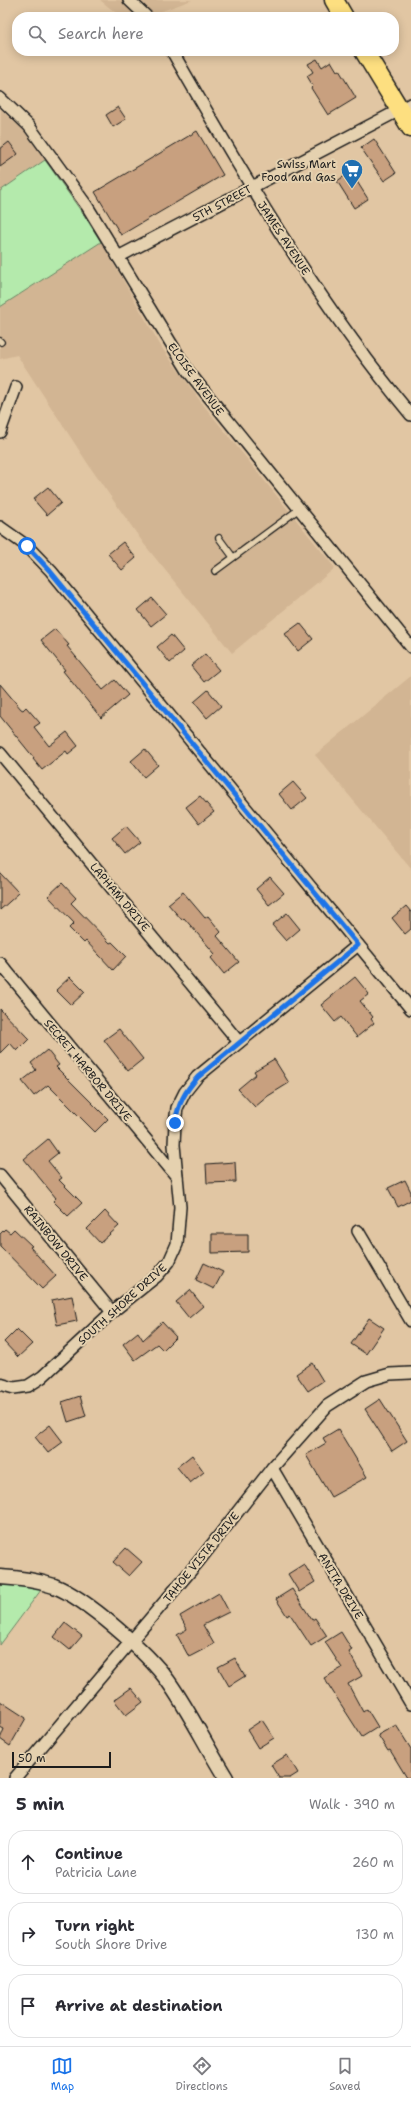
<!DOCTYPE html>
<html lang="en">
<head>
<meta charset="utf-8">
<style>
	body { margin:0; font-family:"Shantell Sans",sans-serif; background:#f7f7f7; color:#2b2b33 }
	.scale { position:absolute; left:12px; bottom:10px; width:99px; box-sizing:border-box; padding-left:4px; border:2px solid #1c1c1c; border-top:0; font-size:11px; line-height:14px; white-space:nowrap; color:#1c1c1c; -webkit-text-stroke:3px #e5d1af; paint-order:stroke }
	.stop { position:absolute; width:12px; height:12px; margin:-9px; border:3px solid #1a73e8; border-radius:50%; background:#fff }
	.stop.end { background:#1a73e8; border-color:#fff; box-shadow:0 1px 4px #0008 }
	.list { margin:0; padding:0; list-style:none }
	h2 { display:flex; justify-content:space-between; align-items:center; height:52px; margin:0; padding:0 16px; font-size:17px }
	h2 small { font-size:13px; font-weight:400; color:#7c7c81 }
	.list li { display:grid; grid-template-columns:26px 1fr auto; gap:12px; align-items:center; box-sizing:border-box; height:64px; margin:0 8px 8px; padding:0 8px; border:1px solid #e1e1e2; border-radius:16px }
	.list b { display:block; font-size:15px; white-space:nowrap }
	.list p { margin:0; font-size:13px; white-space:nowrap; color:#7c7c81 }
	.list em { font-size:13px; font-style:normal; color:#7c7c81 }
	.icon { flex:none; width:22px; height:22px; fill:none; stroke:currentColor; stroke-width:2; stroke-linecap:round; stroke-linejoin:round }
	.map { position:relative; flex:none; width:411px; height:1778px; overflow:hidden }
	.search { position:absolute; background:#fff; box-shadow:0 2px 10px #0003; left:12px; right:12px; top:12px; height:44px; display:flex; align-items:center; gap:10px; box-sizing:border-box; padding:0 14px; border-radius:16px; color:#7c7c81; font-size:15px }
	.sheet { height:268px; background:#fff }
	nav { display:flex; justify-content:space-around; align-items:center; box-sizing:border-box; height:56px; border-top:1px solid #e1e1e2; background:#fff; font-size:11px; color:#7c7c81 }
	nav a { display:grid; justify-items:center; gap:2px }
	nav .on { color:#1a73e8 }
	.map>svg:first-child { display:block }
	.built { fill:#d2b593 }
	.green { fill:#b4eaac; stroke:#688364 }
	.building { fill:#c8a07f; stroke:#1c1c1c }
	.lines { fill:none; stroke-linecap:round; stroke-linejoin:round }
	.service-casing { stroke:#1c1c1c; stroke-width:8 }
	.minor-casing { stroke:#1c1c1c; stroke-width:14 }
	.tertiary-casing { stroke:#1c1c1c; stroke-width:17 }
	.primary-casing { stroke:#1c1c1c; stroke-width:21 }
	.service { stroke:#e5d1af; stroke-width:5.5 }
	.minor { stroke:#e5d1af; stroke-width:11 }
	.tertiary { stroke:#e5d1af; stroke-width:14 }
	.primary { stroke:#fddf80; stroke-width:18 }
	.route { stroke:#1a73e8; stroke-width:5 }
	.labels { text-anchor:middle; stroke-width:4; stroke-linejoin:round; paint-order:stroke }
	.poi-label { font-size:11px; fill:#1c1c1c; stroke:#e5d1af; text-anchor:end }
	.street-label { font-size:11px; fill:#1c1c1c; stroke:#e5d1af }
</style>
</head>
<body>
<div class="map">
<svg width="411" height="1778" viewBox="0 0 411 1778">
	<rect width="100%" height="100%" fill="#e1c6a3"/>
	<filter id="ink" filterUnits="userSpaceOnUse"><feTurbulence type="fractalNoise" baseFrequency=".025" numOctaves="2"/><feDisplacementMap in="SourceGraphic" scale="8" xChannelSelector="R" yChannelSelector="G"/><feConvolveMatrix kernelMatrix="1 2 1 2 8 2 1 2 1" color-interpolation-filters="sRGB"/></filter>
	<g filter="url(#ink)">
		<g class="built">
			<polygon points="100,0 192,0 146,17 121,17"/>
			<polygon points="1,110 24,131 45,160 0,191"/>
			<polygon points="101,242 162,348 201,402 335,568 232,653 144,544 92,470 17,355 0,359 0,307"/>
			<polygon points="411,676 411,869 315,755"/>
		</g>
		<g class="green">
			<polygon points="45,160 86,218 101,242 0,307 0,191"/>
			<polygon points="0,1585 24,1586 41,1590 0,1645"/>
		</g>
		<g class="building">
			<polygon points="317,59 322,67 331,61 337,71 339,70 356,98 328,115 311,88 313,86 307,76 313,72 308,64"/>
			<polygon points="118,107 126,119 113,127 106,115"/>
			<polygon points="197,131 223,175 121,235 95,192"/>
			<polygon points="374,139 396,173 384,181 361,148"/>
			<polygon points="9,142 18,154 0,167 0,149"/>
			<polygon points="351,172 368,199 354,208 337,181"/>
			<polygon points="48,487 61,503 47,515 33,499"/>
			<polygon points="123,542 136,558 122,570 108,554"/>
			<polygon points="152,598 166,614 151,626 138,610"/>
			<polygon points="300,623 313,639 298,651 285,634"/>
			<polygon points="55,629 69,645 67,646 103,690 115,680 128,695 101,718 63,671 65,670 41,640"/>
			<polygon points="171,635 184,651 170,663 157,647"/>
			<polygon points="205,654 219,670 204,682 191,666"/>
			<polygon points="0,684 21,709 23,710 26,707 40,723 34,727 49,746 67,732 78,746 68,754 66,751 42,770 33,759 34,758 0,716"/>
			<polygon points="208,690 221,706 207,718 194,702"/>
			<polygon points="145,749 158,765 144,777 131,761"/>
			<polygon points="293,782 307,798 292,810 279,794"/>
			<polygon points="200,796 214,812 199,824 186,807"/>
			<polygon points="126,826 140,842 125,854 112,838"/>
			<polygon points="0,873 19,893 0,910"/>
			<polygon points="270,877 284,893 269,905 256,889"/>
			<polygon points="62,883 76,898 71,903 110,943 112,942 126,956 113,970 86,941 84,943 69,928 74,923 48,896"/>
			<polygon points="183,892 205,918 208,916 221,932 217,936 239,962 224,974 211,958 215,954 184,918 182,920 168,904"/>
			<polygon points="406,906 411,912 411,929 405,934 392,918"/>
			<polygon points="287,913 300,929 286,941 272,925"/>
			<polygon points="70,977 85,992 71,1005 56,990"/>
			<polygon points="355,977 369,994 360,1001 373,1017 371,1019 374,1023 357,1037 341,1017 335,1022 321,1005"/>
			<polygon points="0,1009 29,1039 17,1051 10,1043 0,1053"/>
			<polygon points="119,1029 143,1059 128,1071 104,1040"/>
			<polygon points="47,1050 59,1065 56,1067 108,1119 95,1132 48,1085 34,1096 22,1081 36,1070 31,1063"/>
			<polygon points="274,1059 289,1083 268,1096 255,1107 238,1089 256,1074 254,1071"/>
			<polygon points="48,1139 58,1153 48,1161 62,1178 59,1180 82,1203 68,1216 53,1201 56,1198 24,1159"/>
			<polygon points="235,1162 236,1182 207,1183 206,1164"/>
			<polygon points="405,1180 411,1192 411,1200 398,1207 388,1188"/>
			<polygon points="105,1211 119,1226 100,1243 87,1229"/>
			<polygon points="5,1229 10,1233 14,1229 32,1246 30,1247 56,1276 42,1289 0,1246 0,1234"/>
			<polygon points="212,1234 248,1234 248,1252 212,1253"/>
			<polygon points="204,1263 223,1272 214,1289 196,1280"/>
			<polygon points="190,1290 203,1306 189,1318 176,1302"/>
			<polygon points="72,1296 77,1321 57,1325 52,1300"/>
			<polygon points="369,1318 384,1328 366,1354 351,1344"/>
			<polygon points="162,1322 176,1337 163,1350 157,1344 135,1360 123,1344 138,1332 143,1340"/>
			<polygon points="17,1329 32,1344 18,1357 4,1342"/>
			<polygon points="312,1363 323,1381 308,1391 296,1374"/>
			<polygon points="80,1396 86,1416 68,1422 62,1402"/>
			<polygon points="380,1399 407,1441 392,1451 365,1409"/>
			<polygon points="50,1425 63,1442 48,1453 35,1437"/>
			<polygon points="338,1429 367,1477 331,1497 306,1455 326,1443 323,1438"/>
			<polygon points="192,1455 204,1472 190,1483 177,1467"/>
			<polygon points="126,1548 142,1562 129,1576 113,1562"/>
			<polygon points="304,1564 315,1582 299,1592 288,1574"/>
			<polygon points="292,1589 312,1620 315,1618 327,1636 311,1646 290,1614 287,1616 276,1599"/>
			<polygon points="219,1593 229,1612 203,1625 214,1644 189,1657 177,1635 187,1629 180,1616"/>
			<polygon points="65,1623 82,1636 70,1650 54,1637"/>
			<polygon points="341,1632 352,1650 349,1652 362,1676 348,1684 363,1712 367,1709 378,1727 362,1737 324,1678 342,1668 325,1642"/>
			<polygon points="235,1658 245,1676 229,1686 218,1667"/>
			<polygon points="131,1688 143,1702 126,1715 114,1700"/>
			<polygon points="0,1701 26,1718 10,1746 0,1739 4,1729 0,1727"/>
			<polygon points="262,1720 274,1738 258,1748 247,1730"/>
			<polygon points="396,1725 411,1749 411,1778 407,1778 390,1750 388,1751 378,1735"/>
			<polygon points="287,1755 298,1773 290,1778 279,1778 271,1765"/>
		</g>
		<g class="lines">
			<g class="service-casing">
				<g id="service">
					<polyline points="0,341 1,342"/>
					<polyline points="219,538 233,557"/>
					<polyline points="215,571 299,509"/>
				</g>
			</g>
			<g class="minor-casing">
				<g id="minor">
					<polyline points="129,0 147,17"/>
					<path d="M 172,51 C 244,177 318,303 411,415"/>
					<polyline points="0,98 29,126 87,206 188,371 411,647"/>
					<polyline points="118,257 411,104"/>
					<polyline points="0,432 16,387"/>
					<polyline points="0,527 27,546 51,571 411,1009"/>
					<polyline points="0,753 239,1042"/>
					<polyline points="0,963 177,1177"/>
					<polyline points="0,1175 112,1312"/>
					<polyline points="358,1231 411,1321"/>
					<polyline points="0,1384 14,1388 28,1386 42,1377 112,1312 157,1276 169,1262 177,1244 180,1207 174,1145 175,1123 177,1108 185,1092 197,1077 358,945"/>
					<polyline points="272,1468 411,1704"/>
					<polyline points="15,1778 199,1561 272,1468 327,1406 366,1381 390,1374 411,1373"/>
				</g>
			</g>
			<g class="tertiary-casing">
				<path id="tertiary" d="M 0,1577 C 19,1578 36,1580 54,1586 C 86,1598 148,1653 168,1681 C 190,1712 206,1746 226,1778"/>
			</g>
			<g class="primary-casing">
				<g id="primary">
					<polyline points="334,0 344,17"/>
					<polyline points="364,51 411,128"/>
				</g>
			</g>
			<use href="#service" class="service"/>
			<use href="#minor" class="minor"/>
			<use href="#tertiary" class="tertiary"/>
			<use href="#primary" class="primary"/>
		</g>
	</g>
	<g class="lines" filter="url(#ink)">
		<path class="route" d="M 27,546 L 50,571 L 358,945 L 198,1077 C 185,1091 178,1104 175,1123"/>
	</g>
	<defs>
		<g id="supermarket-pin" transform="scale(1.15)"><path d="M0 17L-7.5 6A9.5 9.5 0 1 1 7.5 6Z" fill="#1f6fb2" stroke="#e5d1af"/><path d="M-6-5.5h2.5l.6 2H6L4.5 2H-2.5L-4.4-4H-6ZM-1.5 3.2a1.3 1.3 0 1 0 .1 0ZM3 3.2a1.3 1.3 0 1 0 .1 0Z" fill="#fff"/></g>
	</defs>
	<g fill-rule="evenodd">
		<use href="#supermarket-pin" x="352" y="170"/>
	</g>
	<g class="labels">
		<g class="poi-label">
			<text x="336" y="168">Swiss Mart<tspan x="336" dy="13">Food and Gas</tspan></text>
		</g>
		<g class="street-label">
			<text transform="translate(222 203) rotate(-28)" y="4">5TH STREET</text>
			<text transform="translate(284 238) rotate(57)" y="4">JAMES AVENUE</text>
			<text transform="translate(196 379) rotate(54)" y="4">ELOISE AVENUE</text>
			<text transform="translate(120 897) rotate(50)" y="4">LAPHAM DRIVE</text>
			<text transform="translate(88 1070) rotate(50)" y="4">SECRET HARBOR DRIVE</text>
			<text transform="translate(56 1243) rotate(51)" y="4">RAINBOW DRIVE</text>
			<text transform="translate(122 1304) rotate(-42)" y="4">SOUTH SHORE DRIVE</text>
			<text transform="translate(201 1557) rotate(-51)" y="4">TAHOE VISTA DRIVE</text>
			<text transform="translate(341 1586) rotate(59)" y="4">ANITA DRIVE</text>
		</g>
	</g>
</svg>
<div class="scale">50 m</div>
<div class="stop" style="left:27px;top:546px"></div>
<div class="stop end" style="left:175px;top:1123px"></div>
<div class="search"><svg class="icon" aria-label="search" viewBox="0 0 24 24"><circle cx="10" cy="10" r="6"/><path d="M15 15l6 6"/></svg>Search here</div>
</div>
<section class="sheet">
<h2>5 min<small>Walk · 390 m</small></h2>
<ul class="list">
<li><svg class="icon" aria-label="ahead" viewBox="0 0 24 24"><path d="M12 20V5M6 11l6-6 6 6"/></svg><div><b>Continue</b><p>Patricia Lane</p></div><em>260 m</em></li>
<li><svg class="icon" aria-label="right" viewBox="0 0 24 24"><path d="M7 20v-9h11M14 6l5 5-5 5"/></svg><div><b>Turn right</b><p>South Shore Drive</p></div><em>130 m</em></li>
<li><svg class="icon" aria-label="arrive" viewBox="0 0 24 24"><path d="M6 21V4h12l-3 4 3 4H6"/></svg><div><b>Arrive at destination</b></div></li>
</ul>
</section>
<nav>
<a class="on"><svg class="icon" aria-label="map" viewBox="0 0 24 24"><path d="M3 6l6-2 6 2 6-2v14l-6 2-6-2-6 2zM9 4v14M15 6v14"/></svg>Map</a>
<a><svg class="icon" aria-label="directions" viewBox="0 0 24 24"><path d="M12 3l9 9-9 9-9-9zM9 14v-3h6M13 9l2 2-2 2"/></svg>Directions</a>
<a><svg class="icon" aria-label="saved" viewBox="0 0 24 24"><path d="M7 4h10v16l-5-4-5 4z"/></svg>Saved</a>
</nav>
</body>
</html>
